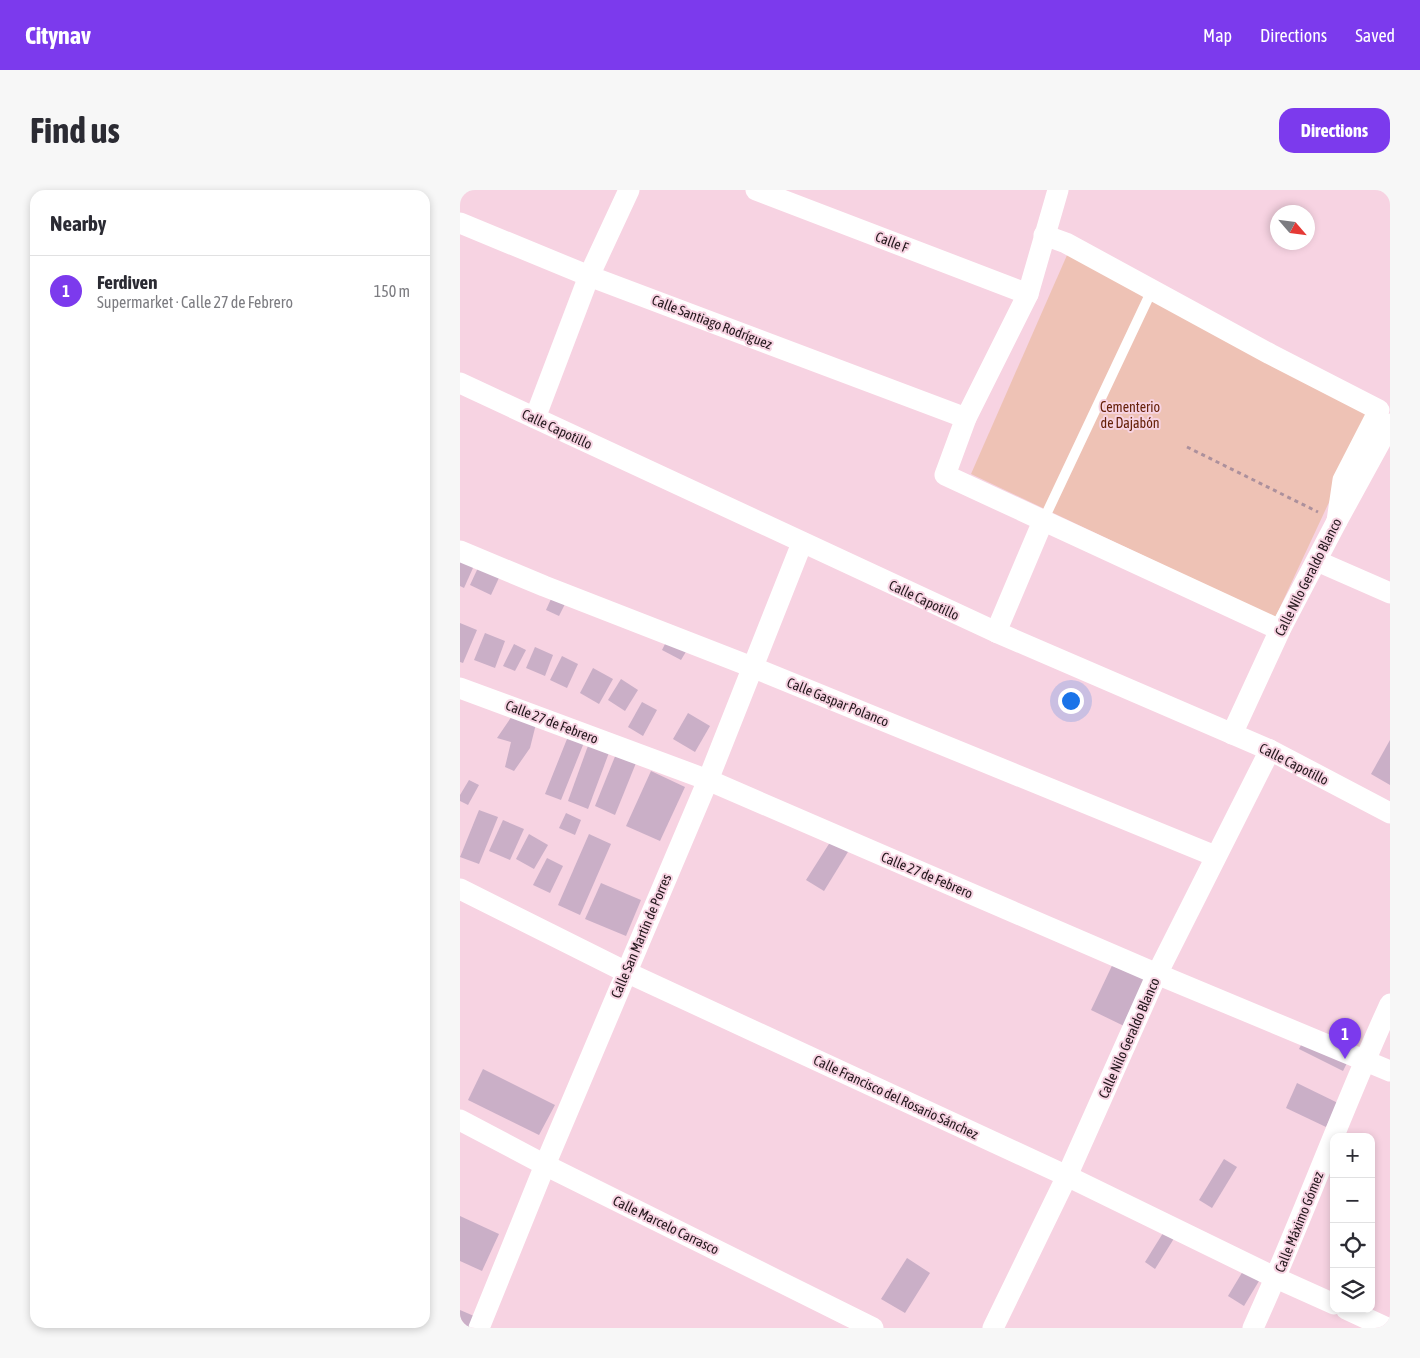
<!DOCTYPE html>
<html lang="en">
<head>
<meta charset="utf-8">
<style>
	body { margin:0; font-family:"Asap Condensed",sans-serif; background:#f7f7f7; color:#2b2b33 }
	.controls { position:absolute; right:15px; bottom:15px; display:grid; overflow:hidden; border-radius:10px; box-shadow:0 2px 8px #0003 }
	.controls button { width:45px; height:45px; display:grid; place-items:center; padding:0; border:0; border-bottom:1px solid #e1e1e2; background:#fff; color:#2b2b33; font:25px sans-serif }
	.compass { position:absolute; left:810px; top:15px; width:45px; height:45px; border-radius:50%; background:#fff; box-shadow:0 2px 8px #0003; rotate:118deg }
	.you { position:absolute; left:610px; top:510px; width:18px; height:18px; margin:-12px; border:4px solid #fff; border-radius:50%; background:#1a73e8; box-shadow:0 0 0 8px #1a73e833 }
	.badge { display:grid; place-items:center; width:32px; height:32px; border-radius:50%; background:#7c3aed; color:#fff; font-size:16px; font-weight:700 }
	.pin { position:absolute; translate:-50% -41px; filter:drop-shadow(0 1px 2px #0008) }
	.pin::after { content:''; position:absolute; top:26px; width:18px; height:15px; background:inherit; clip-path:polygon(0 0,100% 0,50% 100%) }
	.list { margin:0; padding:0; list-style:none }
	h2 { display:flex; justify-content:space-between; align-items:center; height:65px; margin:0; padding:0 20px; font-size:21px }
	h2 small { font-size:16px; font-weight:400; color:#7c7c81 }
	.list li { display:grid; grid-template-columns:32px 1fr auto; gap:15px; align-items:center; box-sizing:border-box; height:70px; padding:0 20px; border-top:1px solid #e1e1e2 }
	.list b { display:block; font-size:19px; white-space:nowrap }
	.list p { margin:0; font-size:16px; white-space:nowrap; color:#7c7c81 }
	.list em { font-size:16px; font-style:normal; color:#7c7c81 }
	.icon { flex:none; width:28px; height:28px; fill:none; stroke:currentColor; stroke-width:2; stroke-linecap:round; stroke-linejoin:round }
	.map { position:relative; flex:none; width:930px; height:1138px; overflow:hidden; border-radius:15px }
	header { display:flex; align-items:center; gap:30px; box-sizing:border-box; height:70px; padding:0 25px; background:#7c3aed; color:#fff }
	header strong { font-size:24px }
	nav { display:flex; gap:28px; margin-inline-start:auto; font-size:18px }
	.intro { display:flex; align-items:center; justify-content:space-between; box-sizing:border-box; height:120px; padding:0 30px }
	h1 { margin:0; font-size:35px }
	.button { padding:12px 22px; border-radius:15px; background:#7c3aed; color:#fff; font-size:18px; font-weight:700 }
	main { display:flex; gap:30px; padding:0 30px }
	aside { flex:1; background:#fff; border-radius:15px; box-shadow:0 2px 8px #0003 }
	.map>svg:first-child { display:block }
	.green { fill:#eec2b5 }
	.building { fill:#caafc7 }
	.lines { fill:none; stroke-linecap:round; stroke-linejoin:round }
	.path { stroke:#ac909c; stroke-width:3; stroke-dasharray:4 4; stroke-linecap:butt }
	.lane { stroke:#fff; stroke-width:10 }
	.street { stroke:#fff; stroke-width:21 }
	.labels { text-anchor:middle; stroke-width:4; stroke-linejoin:round; paint-order:stroke }
	.street-label { font-size:14px; fill:#23171c; stroke:#f7d3e2 }
	.park-label { font-size:14px; fill:#66210a; stroke:#f7d3e2 }
</style>
</head>
<body>
<header>
<strong>Citynav</strong>
<nav><a>Map</a><a>Directions</a><a>Saved</a></nav>
</header>
<div class="intro"><h1>Find us</h1><a class="button">Directions</a></div>
<main>
<aside>
<h2>Nearby<small></small></h2>
<ul class="list">
<li><span class="badge">1</span><div><b>Ferdiven</b><p>Supermarket · Calle 27 de Febrero</p></div><em>150 m</em></li>
</ul>
</aside>
<div class="map">
<svg width="930" height="1138" viewBox="0 0 930 1138">
	<rect width="100%" height="100%" fill="#f7d3e2"/>
	<polygon class="green" points="611,56 913,218 815,428 511,284"/>
	<g class="building">
		<polygon points="0,360 17,369 4,398 0,396"/>
		<polygon points="23,367 44,377 31,405 10,395"/>
		<polygon points="95,400 109,406 99,426 86,420"/>
		<polygon points="0,433 17,440 3,473 0,472"/>
		<polygon points="25,443 45,451 35,478 14,470"/>
		<polygon points="210,444 230,455 221,470 202,460"/>
		<polygon points="54,454 66,460 55,481 43,476"/>
		<polygon points="75,457 93,465 85,486 66,478"/>
		<polygon points="102,466 118,474 107,498 90,490"/>
		<polygon points="133,478 153,489 139,514 120,503"/>
		<polygon points="161,489 178,500 165,521 148,510"/>
		<polygon points="182,512 197,520 183,546 168,537"/>
		<polygon points="54,523 76,534 70,558 54,581 45,577 51,552 37,548"/>
		<polygon points="228,523 250,536 235,562 213,549"/>
		<polygon points="109,544 125,550 101,610 85,604"/>
		<polygon points="930,550 930,595 911,584"/>
		<polygon points="129,553 150,560 128,619 108,611"/>
		<polygon points="156,564 176,573 155,625 135,616"/>
		<polygon points="191,581 225,597 200,651 166,636"/>
		<polygon points="9,590 19,595 8,615 0,611 0,605"/>
		<polygon points="19,620 38,627 19,674 0,667"/>
		<polygon points="106,623 121,630 115,645 99,638"/>
		<polygon points="43,630 64,639 50,670 29,661"/>
		<polygon points="69,644 88,655 74,679 56,669"/>
		<polygon points="129,644 151,654 120,725 98,715"/>
		<polygon points="374,646 391,657 364,701 346,690"/>
		<polygon points="87,668 103,676 90,703 73,695"/>
		<polygon points="141,693 181,710 166,746 125,729"/>
		<polygon points="658,763 691,779 664,836 631,820"/>
		<polygon points="848,842 892,863 883,881 839,859"/>
		<polygon points="23,879 95,915 79,945 8,910"/>
		<polygon points="837,893 878,913 866,937 826,918"/>
		<polygon points="764,969 777,977 752,1018 739,1010"/>
		<polygon points="0,1026 39,1044 22,1081 0,1071"/>
		<polygon points="708,1035 718,1042 695,1079 685,1072"/>
		<polygon points="447,1068 470,1083 445,1123 421,1109"/>
		<polygon points="789,1071 805,1081 784,1116 768,1106"/>
		<polygon points="0,1120 14,1126 9,1138 0,1138"/>
	</g>
	<g class="lines">
		<polyline class="path" points="727,257 858,322"/>
		<polyline class="lane" points="583,331 692,100"/>
		<g class="street">
			<polyline points="296,0 568,104"/>
			<polyline points="598,0 568,104 506,228 485,285 820,440"/>
			<polyline points="0,33 129,86 506,228"/>
			<polyline points="584,45 606,53 810,164 919,220 883,290 877,331"/>
			<polyline points="0,193 536,442 810,560 930,623"/>
			<polyline points="75,228 129,86 169,0"/>
			<polyline points="0,361 84,396 292,477 755,666"/>
			<polyline points="857,371 930,403"/>
			<polyline points="536,442 583,331"/>
			<polyline points="0,498 248,590 697,784 930,881"/>
			<polyline points="772,544 820,440 877,331 930,234"/>
			<polyline points="0,699 166,782 607,986 816,1088 874,1114"/>
			<polyline points="0,930 85,975 413,1138"/>
			<polyline points="886,1119 927,1138"/>
			<polyline points="19,1138 85,975 248,590 342,353"/>
			<polyline points="533,1138 607,986 697,784 810,560"/>
			<path d="M 793,1138 C 842,1031 881,921 930,814"/>
		</g>
	</g>
	<g class="labels">
		<g class="street-label">
			<text transform="translate(432 52) rotate(21)" y="5">Calle F</text>
			<text transform="translate(252 132) rotate(21)" y="5">Calle Santiago Rodríguez</text>
			<text transform="translate(97 239) rotate(25)" y="5">Calle Capotillo</text>
			<text transform="translate(848 387) rotate(-63)" y="5">Calle Nilo Geraldo Blanco</text>
			<text transform="translate(464 410) rotate(25)" y="5">Calle Capotillo</text>
			<text transform="translate(378 512) rotate(22)" y="5">Calle Gaspar Polanco</text>
			<text transform="translate(92 532) rotate(21)" y="5">Calle 27 de Febrero</text>
			<text transform="translate(834 574) rotate(27)" y="5">Calle Capotillo</text>
			<text transform="translate(467 685) rotate(23)" y="5">Calle 27 de Febrero</text>
			<text transform="translate(181 746) rotate(-67)" y="5">Calle San Martín de Porres</text>
			<text transform="translate(669 848) rotate(-66)" y="5">Calle Nilo Geraldo Blanco</text>
			<text transform="translate(436 907) rotate(25)" y="5">Calle Francisco del Rosario Sánchez</text>
			<text transform="translate(839 1032) rotate(-68)" y="5">Calle Máximo Gómez</text>
			<text transform="translate(206 1035) rotate(26)" y="5">Calle Marcelo Carrasco</text>
		</g>
		<g class="park-label">
			<text x="670" y="222">Cementerio<tspan x="670" dy="16">de Dajabón</tspan></text>
		</g>
	</g>
</svg>
<div class="controls">
<button>+</button>
<button>−</button>
<button><svg class="icon" aria-label="locate" viewBox="0 0 24 24"><circle cx="12" cy="12" r="6"/><path d="M12 2v4M12 18v4M2 12h4M18 12h4"/></svg></button>
<button><svg class="icon" aria-label="layers" viewBox="0 0 24 24"><path d="M12 4l9 5-9 5-9-5zM3 14l9 5 9-5"/></svg></button>
</div>
<svg class="compass" viewBox="-18 -18 36 36"><path d="M0-13l5 13h-10z" fill="#e53935"/><path d="M0 13l5-13h-10z" fill="#7c7c81"/></svg>
<div class="you"></div>
<div class="pin badge" style="left:885px;top:869px">1</div>
</div>
</main>
</body>
</html>
